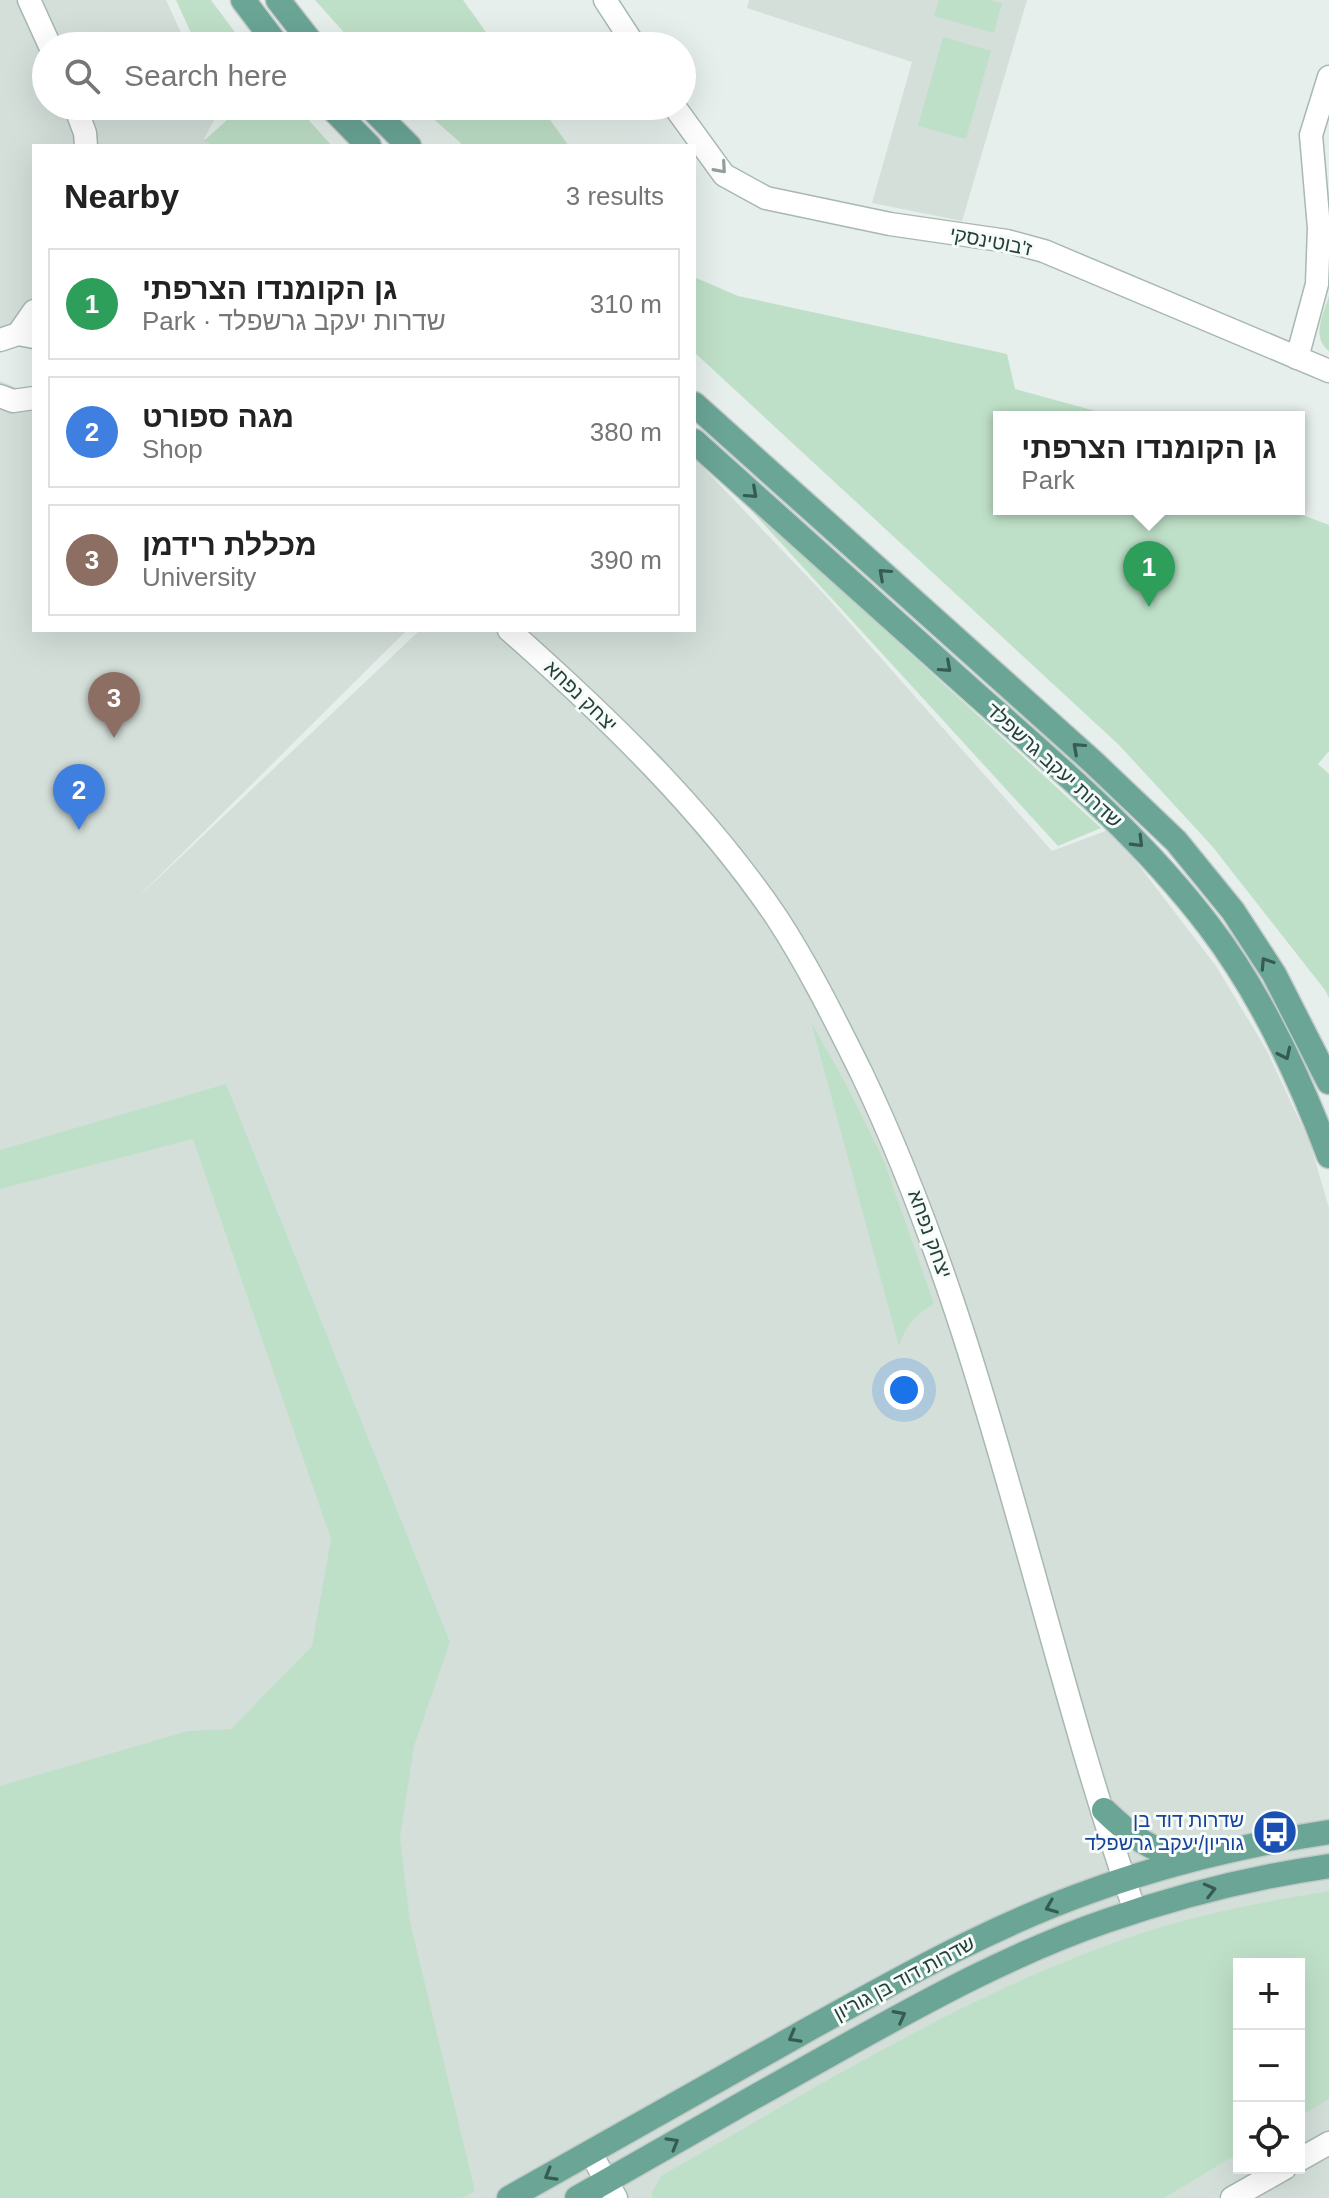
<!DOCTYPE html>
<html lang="en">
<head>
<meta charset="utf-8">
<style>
	body { margin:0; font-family:Helvetica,"Noto Sans Hebrew",sans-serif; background:#f2f2f2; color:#222 }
	.controls { position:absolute; right:24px; bottom:24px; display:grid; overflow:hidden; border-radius:0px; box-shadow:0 8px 32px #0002 }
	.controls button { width:72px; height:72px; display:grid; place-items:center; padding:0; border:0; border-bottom:2px solid #e0e0e0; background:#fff; color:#222; font:40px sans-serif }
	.you { position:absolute; left:904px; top:1390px; width:28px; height:28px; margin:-20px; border:6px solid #fff; border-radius:50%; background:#1a73e8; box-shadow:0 0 0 12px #1a73e833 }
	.badge { display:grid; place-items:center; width:52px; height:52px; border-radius:50%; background:#2563eb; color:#fff; font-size:26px; font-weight:700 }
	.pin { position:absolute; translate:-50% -66px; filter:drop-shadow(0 2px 4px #0008) }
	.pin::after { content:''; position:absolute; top:42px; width:28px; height:24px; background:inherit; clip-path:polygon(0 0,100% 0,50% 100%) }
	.popup { position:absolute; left:993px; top:411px; width:312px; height:104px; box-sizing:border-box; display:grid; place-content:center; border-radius:0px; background:#fff; filter:drop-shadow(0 2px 6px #0005); font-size:26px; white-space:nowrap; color:#767676 }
	.popup b { font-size:30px; color:#222 }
	.popup::after { content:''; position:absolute; left:50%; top:100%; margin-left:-16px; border:16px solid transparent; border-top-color:#fff }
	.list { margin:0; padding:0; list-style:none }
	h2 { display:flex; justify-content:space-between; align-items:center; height:104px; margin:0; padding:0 32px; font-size:34px }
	h2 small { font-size:26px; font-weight:400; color:#767676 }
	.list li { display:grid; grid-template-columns:52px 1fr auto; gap:24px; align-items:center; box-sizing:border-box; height:112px; margin:0 16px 16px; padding:0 16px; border:2px solid #e0e0e0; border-radius:0px }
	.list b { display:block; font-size:30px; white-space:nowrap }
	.list p { margin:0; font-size:26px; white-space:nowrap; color:#767676 }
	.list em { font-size:26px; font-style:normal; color:#767676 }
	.icon { flex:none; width:44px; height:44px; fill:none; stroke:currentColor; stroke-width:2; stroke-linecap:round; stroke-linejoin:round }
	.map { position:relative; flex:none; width:1329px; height:2198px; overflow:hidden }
	.search { position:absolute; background:#fff; box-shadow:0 8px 32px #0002; left:32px; top:32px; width:664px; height:88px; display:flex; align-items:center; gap:20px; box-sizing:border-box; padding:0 28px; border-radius:44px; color:#767676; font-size:30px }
	.panel { position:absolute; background:#fff; box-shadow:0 8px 32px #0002; left:32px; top:144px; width:664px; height:488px; border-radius:0px }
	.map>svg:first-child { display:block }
	.built { fill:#d4dfda; fill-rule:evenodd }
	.green { fill:#bfe0c8 }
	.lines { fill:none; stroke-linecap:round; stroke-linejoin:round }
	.minor-casing { stroke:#a8b8b2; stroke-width:25 }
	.major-casing { stroke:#c2cac8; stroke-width:27 }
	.minor { stroke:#fff; stroke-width:22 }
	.major { stroke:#6aa596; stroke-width:24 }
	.oneway { stroke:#92a09c }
	.oneway2 { stroke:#365b51 }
	.labels { text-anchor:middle; stroke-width:6; stroke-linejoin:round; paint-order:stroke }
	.street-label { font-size:20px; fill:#24423a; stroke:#f7fbf9 }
	.transit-label { font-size:20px; fill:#164399; stroke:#f7fbf9; text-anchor:end }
</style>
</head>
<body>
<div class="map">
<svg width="1329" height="2198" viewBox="0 0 1329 2198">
	<rect width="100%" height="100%" fill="#e6efeb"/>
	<g class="built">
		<polygon points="0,0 166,0 187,46 46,46 46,106 215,106 218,113 204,139 219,146 34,146 34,347 0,329"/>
		<polygon points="749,0 1027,0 962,221 872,203 912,62 747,8"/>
		<path d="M 0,381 L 34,395 L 34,630 L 407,630 L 132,903 L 420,630 L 694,630 L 694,458 L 824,594 L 1052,851 L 1111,829 L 1216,966 L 1266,1049 L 1310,1143 L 1329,1208 L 1329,2198 L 0,2198 ZM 1239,1964 L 1299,1964 L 1299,2168 L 1239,2168 Z"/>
	</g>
	<g class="green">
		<polygon points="176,0 211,0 245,46 197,46"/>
		<polygon points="315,0 463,0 496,46 356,46"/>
		<polygon points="939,0 990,0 1002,3 994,33 934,16"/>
		<polygon points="943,37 991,51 966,139 918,126"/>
		<polygon points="224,106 296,106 332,146 216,146 204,141 229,118"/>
		<polygon points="419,106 540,106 569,146 464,146"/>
		<polygon points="694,277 738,296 1007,354 1015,389 1117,417 999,417 999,509 1287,509 1329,525 1329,751 1318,764 1329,774 1329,998 1325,990 1212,846 1119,745 694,352"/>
		<path d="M 1329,296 L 1329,351 C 1311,337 1323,315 1329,296 Z"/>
		<polygon points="737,495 1101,828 1058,846"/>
		<path d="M 811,1022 L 847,1086 L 884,1161 L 934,1304 C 915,1314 906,1326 899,1346 Z"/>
		<polygon points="226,1084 450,1642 414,1746 400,1838 410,1922 475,2191 462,2198 0,2198 0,1786 188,1731 231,1729 312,1646 331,1539 193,1139 0,1189 0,1150"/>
		<path d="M 1329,1891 L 1329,2099 L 1299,2117 L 1299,1964 L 1239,1964 L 1239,2153 L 1164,2198 L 653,2198 L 651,2194 L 661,2176 C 814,2089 966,1993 1133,1936 C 1197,1914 1263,1902 1329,1891 Z"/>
	</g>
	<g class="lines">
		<g class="minor-casing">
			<g id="minor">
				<polyline points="29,0 50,46"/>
				<polyline points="605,0 635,46"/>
				<polyline points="75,106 85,133 86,146"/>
				<polyline points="674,106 724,175 766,198 890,224 1007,241 1044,251 1329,371"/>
				<polyline points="18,334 34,311"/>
				<polyline points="0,340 18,334 34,337"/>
				<polyline points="1297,358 1317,284 1319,228 1311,135 1329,77"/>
				<polyline points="0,396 13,401 34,398"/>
				<path d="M 509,630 C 606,716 704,810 777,918 C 809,967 835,1020 861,1072 C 989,1339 1038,1633 1135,1911"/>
				<polyline points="590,2152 616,2198"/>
				<polyline points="1299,2160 1329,2143"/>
				<polyline points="1232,2198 1285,2168"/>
			</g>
		</g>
		<g class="major-casing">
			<g id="major">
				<polyline points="243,0 278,46"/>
				<polyline points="278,0 314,46"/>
				<polyline points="330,106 369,146"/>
				<polyline points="369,106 409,146"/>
				<polyline points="694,404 1093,762 1176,841 1233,911 1274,974 1329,1082"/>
				<path d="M 694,441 C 789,526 884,611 978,696 C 1060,768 1143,839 1209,926 C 1261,994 1299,1076 1329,1156"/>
				<path d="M 1104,1810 C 1132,1837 1150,1850 1188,1860"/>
				<path d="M 509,2198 C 606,2143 703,2088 800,2034 C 895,1981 991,1926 1094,1890 C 1169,1863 1250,1844 1329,1832"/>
				<path d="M 577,2198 C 664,2148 752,2098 840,2049 C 926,2001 1013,1953 1106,1921 C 1178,1896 1254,1877 1329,1866"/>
			</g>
		</g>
		<use href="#minor" class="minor"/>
		<use href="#major" class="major"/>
	</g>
	<defs><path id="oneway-chevron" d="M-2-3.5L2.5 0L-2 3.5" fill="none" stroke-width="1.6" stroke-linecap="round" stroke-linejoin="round" transform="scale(2)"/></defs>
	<use class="oneway" href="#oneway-chevron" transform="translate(721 168) rotate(49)"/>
	<g class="oneway2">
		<use href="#oneway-chevron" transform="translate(752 493) rotate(42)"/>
		<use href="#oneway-chevron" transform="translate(884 574) rotate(-138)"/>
		<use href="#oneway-chevron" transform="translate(946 667) rotate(42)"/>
		<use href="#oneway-chevron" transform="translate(1078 748) rotate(-138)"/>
		<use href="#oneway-chevron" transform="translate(1138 842) rotate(45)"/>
		<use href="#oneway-chevron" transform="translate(1266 963) rotate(-123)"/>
		<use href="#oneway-chevron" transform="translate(1285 1054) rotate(64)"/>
		<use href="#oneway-chevron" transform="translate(1210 1890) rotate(-14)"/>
		<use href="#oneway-chevron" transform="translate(1051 1907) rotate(158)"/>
		<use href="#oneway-chevron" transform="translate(900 2016) rotate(-28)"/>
		<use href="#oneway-chevron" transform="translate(794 2037) rotate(151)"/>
		<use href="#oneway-chevron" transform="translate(673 2143) rotate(-30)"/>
		<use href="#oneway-chevron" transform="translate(550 2175) rotate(150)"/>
	</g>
	<defs>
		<g id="bus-disc" transform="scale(2.3)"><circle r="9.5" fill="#1a4fb4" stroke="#f7fbf9"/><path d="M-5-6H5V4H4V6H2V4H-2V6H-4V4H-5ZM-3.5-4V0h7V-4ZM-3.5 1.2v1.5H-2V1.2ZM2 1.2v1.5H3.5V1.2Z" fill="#fff"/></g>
	</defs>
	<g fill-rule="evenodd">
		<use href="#bus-disc" x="1275" y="1832"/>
	</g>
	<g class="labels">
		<g class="street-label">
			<text transform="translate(991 241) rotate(11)" y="7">ז'בוטינסקי</text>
			<text transform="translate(581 696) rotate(44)" y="7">יצחק נפחא</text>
			<text transform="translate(1054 765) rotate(42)" y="7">שדרות יעקב גרשפלד</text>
			<text transform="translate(930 1234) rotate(70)" y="7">יצחק נפחא</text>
			<text transform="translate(904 1978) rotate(-28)" y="7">שדרות דוד בן גוריון</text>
		</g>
		<g class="transit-label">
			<text x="1244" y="1827">שדרות דוד בן<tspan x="1244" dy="23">גוריון/יעקב גרשפלד</tspan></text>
		</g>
	</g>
</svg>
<div class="controls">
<button>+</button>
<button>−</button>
<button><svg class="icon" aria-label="locate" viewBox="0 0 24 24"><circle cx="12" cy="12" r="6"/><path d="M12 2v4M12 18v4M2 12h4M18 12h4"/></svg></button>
</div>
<div class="you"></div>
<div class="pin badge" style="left:1149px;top:607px;background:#2e9e5b">1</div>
<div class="popup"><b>גן הקומנדו הצרפתי</b>Park</div>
<div class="pin badge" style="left:79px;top:830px;background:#3f7fe0">2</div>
<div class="pin badge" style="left:114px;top:738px;background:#8d6e63">3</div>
<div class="search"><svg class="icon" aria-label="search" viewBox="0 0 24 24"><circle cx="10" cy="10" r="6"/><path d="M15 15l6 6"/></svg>Search here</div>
<section class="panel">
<h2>Nearby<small>3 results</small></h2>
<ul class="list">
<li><span class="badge" style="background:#2e9e5b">1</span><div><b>גן הקומנדו הצרפתי</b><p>Park · שדרות יעקב גרשפלד</p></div><em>310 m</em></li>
<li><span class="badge" style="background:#3f7fe0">2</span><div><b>מגה ספורט</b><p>Shop</p></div><em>380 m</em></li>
<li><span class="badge" style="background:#8d6e63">3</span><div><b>מכללת רידמן</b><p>University</p></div><em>390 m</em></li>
</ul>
</section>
</div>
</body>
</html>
